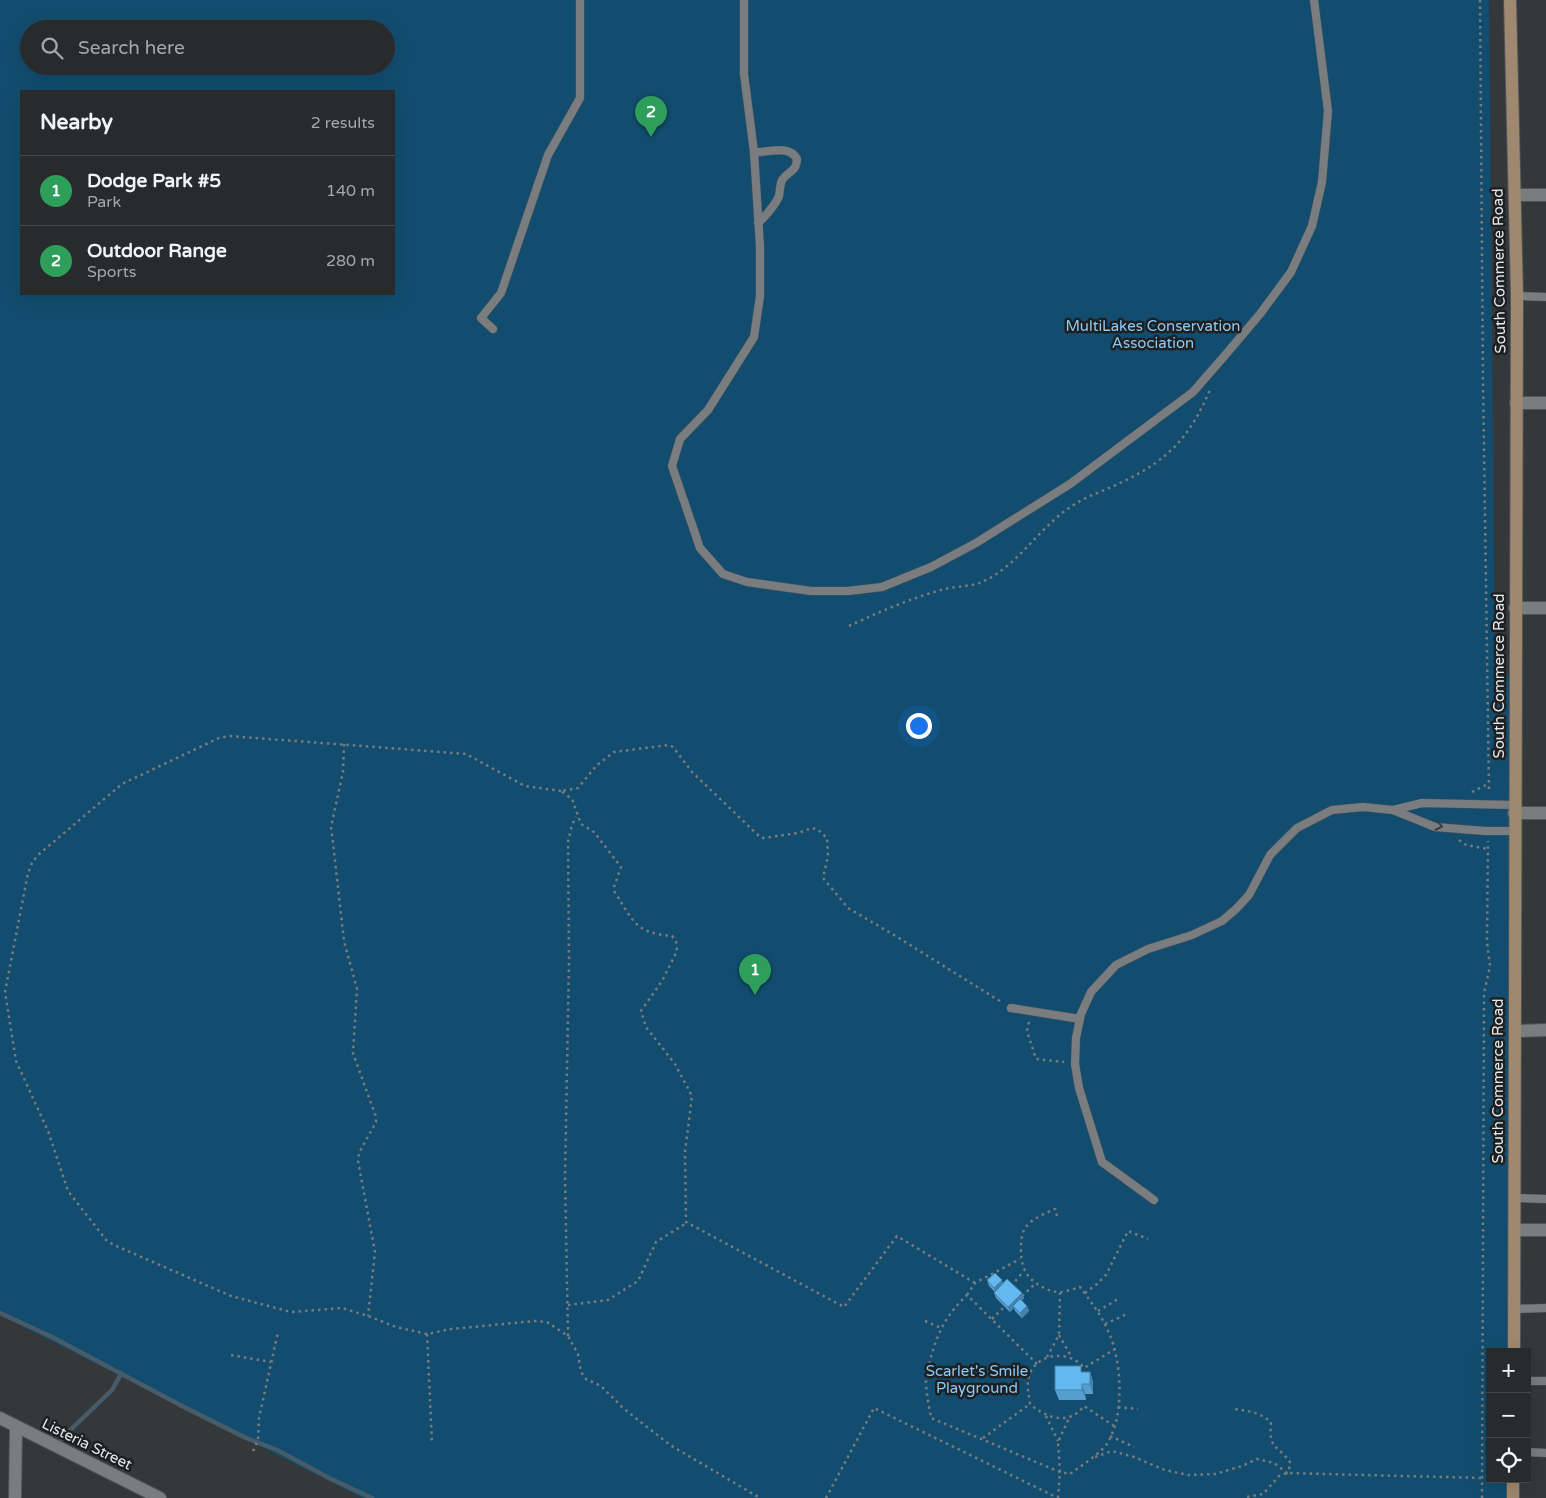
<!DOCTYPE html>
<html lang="en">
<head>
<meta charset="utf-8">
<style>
	body { margin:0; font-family:"Varela Round",sans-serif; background:#303234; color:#f1f3f6 }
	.controls { position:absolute; right:15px; bottom:15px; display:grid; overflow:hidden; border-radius:0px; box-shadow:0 5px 20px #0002 }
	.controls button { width:45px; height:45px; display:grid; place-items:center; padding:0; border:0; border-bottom:1px solid #444648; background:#282a2c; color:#f1f3f6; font:25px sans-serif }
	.you { position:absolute; left:918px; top:725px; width:18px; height:18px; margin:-12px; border:4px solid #fff; border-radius:50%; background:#1a73e8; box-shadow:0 0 0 8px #1a73e833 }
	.badge { display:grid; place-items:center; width:32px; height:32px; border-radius:50%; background:#f6a247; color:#fff; font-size:16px; font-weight:700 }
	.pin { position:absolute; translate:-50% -41px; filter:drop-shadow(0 1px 2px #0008) }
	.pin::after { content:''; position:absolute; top:26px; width:18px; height:15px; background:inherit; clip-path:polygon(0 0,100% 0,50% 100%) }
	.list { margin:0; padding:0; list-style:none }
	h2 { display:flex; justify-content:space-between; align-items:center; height:65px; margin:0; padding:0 20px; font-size:21px }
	h2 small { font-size:16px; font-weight:400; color:#a5a7a9 }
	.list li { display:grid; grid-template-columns:32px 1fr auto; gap:15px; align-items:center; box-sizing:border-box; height:70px; padding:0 20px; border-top:1px solid #444648 }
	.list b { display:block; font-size:19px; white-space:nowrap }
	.list p { margin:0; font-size:16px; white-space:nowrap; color:#a5a7a9 }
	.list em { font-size:16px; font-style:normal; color:#a5a7a9 }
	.icon { flex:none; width:28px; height:28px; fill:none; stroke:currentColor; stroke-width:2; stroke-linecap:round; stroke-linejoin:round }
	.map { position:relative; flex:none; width:1546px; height:1498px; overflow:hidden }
	.search { position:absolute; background:#282a2c; box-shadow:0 5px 20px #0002; left:20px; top:20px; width:375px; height:55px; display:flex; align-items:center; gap:12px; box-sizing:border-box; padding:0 18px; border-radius:28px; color:#a5a7a9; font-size:19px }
	.panel { position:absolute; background:#282a2c; box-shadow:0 5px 20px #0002; left:20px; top:90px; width:375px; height:205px; border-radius:0px }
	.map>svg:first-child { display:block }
	.green { fill:#124d6f; fill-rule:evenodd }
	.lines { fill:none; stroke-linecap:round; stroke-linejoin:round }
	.stream { stroke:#485b68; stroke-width:4.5 }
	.lane-casing { stroke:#505456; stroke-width:9 }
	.street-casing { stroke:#505456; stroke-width:14 }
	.secondary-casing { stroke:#505456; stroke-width:14 }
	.path { stroke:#787b7d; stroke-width:2.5; stroke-dasharray:2.5 4; stroke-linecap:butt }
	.lane { stroke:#797d80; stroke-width:8 }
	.street { stroke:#797d80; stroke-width:12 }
	.secondary { stroke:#9e8970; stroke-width:12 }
	.wall { fill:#559ece }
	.shaded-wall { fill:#4581a8 }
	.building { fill:#63b8f0; stroke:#4581a8 }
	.oneway { stroke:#393b3e }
	.labels { text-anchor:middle; stroke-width:5; stroke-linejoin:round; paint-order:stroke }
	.street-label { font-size:15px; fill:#e5e7e9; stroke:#1e1f21 }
	.park-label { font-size:15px; fill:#8bc9f3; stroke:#1e1f21 }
</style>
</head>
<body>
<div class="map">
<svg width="1546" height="1498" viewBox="0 0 1546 1498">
	<rect width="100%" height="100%" fill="#35383b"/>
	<path class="green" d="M 0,0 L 1489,0 L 1495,674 L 1512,676 L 1508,1352 L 1490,1352 L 1490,1479 L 1507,1479 L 1507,1498 L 363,1498 L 0,1315 ZM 29,29 L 386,29 L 386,66 L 29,66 ZM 21,91 L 394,91 L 394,294 L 21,294 Z"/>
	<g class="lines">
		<g class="stream">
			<polyline points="0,1313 52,1337 182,1406 246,1438 277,1450 331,1479 372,1498"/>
			<polyline points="61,1439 112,1390 121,1374"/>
		</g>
		<g class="lane-casing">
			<g id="lane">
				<polyline points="744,0 744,74 754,152 760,247 760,296 754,337 708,410 680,439 672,466 700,548 723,574 747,582 811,591 848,591 882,587 931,567 976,543 1070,484 1193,392 1227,353 1260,314 1291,272 1312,226 1322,182 1328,111 1314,0"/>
				<path d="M 754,152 C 767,153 789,144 797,159 C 796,173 789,170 782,180 C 780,184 780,191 779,196 C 776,204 764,218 758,223"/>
				<polyline points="1517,296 1546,297"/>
				<polyline points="493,329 481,318 501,293 548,155 580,98 580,0"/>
				<polyline points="1393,810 1422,803 1515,805"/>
				<polyline points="1011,1008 1080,1019"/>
				<polyline points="1515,1198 1546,1199"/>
				<polyline points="1154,1200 1102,1162 1079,1088 1075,1064 1076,1038 1081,1014 1091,992 1116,965 1148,949 1192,935 1222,921 1236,909 1249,895 1270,855 1297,828 1332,810 1363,807 1393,810 1435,827 1485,831 1515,831"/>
				<polyline points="1514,1309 1546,1308"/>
				<polyline points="1527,1381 1546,1381"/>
				<polyline points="1527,1452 1546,1453"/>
			</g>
		</g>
		<g class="street-casing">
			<g id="street">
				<polyline points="1515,195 1546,195"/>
				<polyline points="1516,403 1546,403"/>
				<polyline points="1515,608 1546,608"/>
				<polyline points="1514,813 1546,813"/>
				<polyline points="1515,1031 1546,1030"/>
				<polyline points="1515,1230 1546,1230"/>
				<polyline points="0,1418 160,1498"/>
				<polyline points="15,1498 16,1427"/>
			</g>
		</g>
		<g class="secondary-casing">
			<g id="secondary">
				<polyline points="1510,0 1517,296 1514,1352"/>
				<polyline points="1513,1498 1513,1479"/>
			</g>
		</g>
		<g class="path">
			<polyline points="1480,0 1483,380 1489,793"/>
			<path d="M 849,626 C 879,612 909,599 941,590 C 954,586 970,587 982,582 C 1018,566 1039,527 1072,506 C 1088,495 1107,490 1124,481 C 1170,459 1190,436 1210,390"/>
			<polyline points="344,744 343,772 331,827 332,834 344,941 357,989 353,1053 376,1117 376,1122 359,1153 358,1161 375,1252 368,1316"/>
			<polyline points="561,791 525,786 466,754 230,736 219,738 122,784 38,855 32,863 28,873 5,992 16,1061 48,1131 68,1191 107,1241 114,1245 231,1296 291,1312 342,1308 368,1316 396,1327 427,1334 451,1329 535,1321 547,1322 568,1336 578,1354 581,1372 586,1379 601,1386 623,1408 670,1445 760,1498"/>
			<polyline points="1472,792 1488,784"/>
			<polyline points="1459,840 1466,845 1488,849"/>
			<polyline points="1029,1022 1027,1031 1036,1059 1064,1062"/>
			<path d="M 975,1283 L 897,1236 L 844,1307 L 686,1222 L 685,1152 L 692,1096 L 675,1064 L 646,1027 L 641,1011 L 662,981 L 677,951 L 676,942 L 672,936 C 634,933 633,920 614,891 L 614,887 L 621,867 L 594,832 L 581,824 L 572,799 L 561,791 L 578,788 L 597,765 L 614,752 L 669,745 L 673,747 L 692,772 L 760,837 L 764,838 L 798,833 L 812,828 L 817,829 L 827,838 L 828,856 L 823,878 L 848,908 L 894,935 L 1003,1003"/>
			<polyline points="1011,1286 1024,1271"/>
			<polyline points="1085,1293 1097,1284 1106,1275 1128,1231 1148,1239"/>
			<polyline points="967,1295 975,1283 1020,1259"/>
			<polyline points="1022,1296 1036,1283"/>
			<polyline points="568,1305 608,1300 638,1281 656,1242 688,1222"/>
			<polyline points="1098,1311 1118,1299"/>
			<polyline points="992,1319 1004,1307"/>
			<polyline points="925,1321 941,1328"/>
			<polyline points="1105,1324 1127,1314"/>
			<polyline points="427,1334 432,1444"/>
			<polyline points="1059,1335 1072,1358"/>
			<polyline points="568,1336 565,1176 569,960 568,842 572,825 576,817"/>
			<polyline points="231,1355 271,1362"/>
			<polyline points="1047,1357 1059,1335 1060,1292"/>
			<path d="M 1037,1364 L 967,1295 C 946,1315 937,1333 930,1361 C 929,1367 926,1374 926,1380 C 926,1393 929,1406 931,1418 L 1060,1472 L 1070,1474 C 1082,1465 1096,1457 1106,1445 C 1125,1419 1122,1361 1109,1333 C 1102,1316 1091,1302 1080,1287 C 1074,1289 1067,1291 1061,1292 C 1048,1293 1028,1281 1024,1268 C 1021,1261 1021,1254 1021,1246 C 1021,1240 1022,1235 1024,1230 C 1030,1219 1044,1214 1055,1209 L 1057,1216"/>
			<polyline points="1118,1407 1138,1409"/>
			<polyline points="1046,1416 1058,1441"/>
			<path d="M 1114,1426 L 1084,1406 C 1069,1426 1046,1418 1030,1404 C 1029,1394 1026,1386 1029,1376 C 1036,1353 1069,1349 1084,1368 L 1115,1349"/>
			<polyline points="1110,1436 1134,1447"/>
			<polyline points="983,1438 1030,1404"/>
			<polyline points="253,1451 258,1440 259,1418 278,1332"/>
			<path d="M 1095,1457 L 1112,1451 L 1134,1457 L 1165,1470 L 1188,1475 L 1215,1474 L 1242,1466 L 1257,1459 L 1274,1463 L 1287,1473 L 1291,1464 C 1279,1444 1268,1452 1271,1422 C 1259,1412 1249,1411 1234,1409"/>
			<polyline points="1247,1497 1263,1494 1279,1476 1287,1473 1483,1478"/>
			<polyline points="826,1498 874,1408 1054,1496"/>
			<polyline points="1058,1498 1060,1472 1058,1442 1070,1416"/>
			<polyline points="1482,1498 1484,993 1490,966 1487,942 1488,841"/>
		</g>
		<use href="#lane" class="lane"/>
		<use href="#street" class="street"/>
		<use href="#secondary" class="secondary"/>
	</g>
	<g class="wall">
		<polygon points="987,1280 1003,1284 1024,1298 1022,1300 1027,1306 1029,1311 1022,1318 1015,1311 1014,1308 1010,1312 996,1298 994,1293 995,1292 989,1286"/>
		<polygon points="1083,1372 1090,1372 1093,1382 1093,1394 1085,1394 1086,1400 1059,1400 1055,1390"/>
	</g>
	<g class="shaded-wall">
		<polygon points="1002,1280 1004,1286 996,1293 994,1288"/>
		<polygon points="1022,1293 1024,1298 1015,1307 1013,1306 1014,1308 1010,1312 1008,1307"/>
		<polygon points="1027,1306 1029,1311 1022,1318 1020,1313"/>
		<polygon points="1090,1372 1093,1382 1093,1394 1090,1384"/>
		<polygon points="1082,1384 1085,1394 1086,1400 1082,1390"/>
	</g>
	<g class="building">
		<polygon points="995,1273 1002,1280 994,1288 987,1280"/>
		<polygon points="1007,1279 1022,1293 1008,1307 994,1293"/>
		<polygon points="1020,1299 1027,1306 1020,1313 1013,1306"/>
		<polygon points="1055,1366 1081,1366 1081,1372 1090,1372 1090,1384 1082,1384 1082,1390 1055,1390"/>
	</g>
	<defs><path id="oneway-chevron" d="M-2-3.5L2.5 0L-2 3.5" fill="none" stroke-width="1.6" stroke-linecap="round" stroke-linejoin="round" transform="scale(1.25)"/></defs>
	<use class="oneway" href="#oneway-chevron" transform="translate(1439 826) rotate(12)"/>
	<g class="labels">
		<g class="street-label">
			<text transform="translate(1499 271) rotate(-91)" y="5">South Commerce Road</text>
			<text transform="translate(1499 676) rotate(-90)" y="5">South Commerce Road</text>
			<text transform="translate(1498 1081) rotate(-90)" y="5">South Commerce Road</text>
			<text transform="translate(87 1444) rotate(26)" y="5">Listeria Street</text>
		</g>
		<g class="park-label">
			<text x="1153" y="331">MultiLakes Conservation<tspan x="1153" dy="17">Association</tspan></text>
			<text x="977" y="1376">Scarlet's Smile<tspan x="977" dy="17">Playground</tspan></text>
		</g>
	</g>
</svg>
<div class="controls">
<button>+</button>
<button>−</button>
<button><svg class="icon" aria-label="locate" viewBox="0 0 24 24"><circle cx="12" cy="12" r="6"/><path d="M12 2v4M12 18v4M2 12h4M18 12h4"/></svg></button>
</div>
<div class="you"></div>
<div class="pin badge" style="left:755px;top:995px;background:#2e9e5b">1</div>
<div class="pin badge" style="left:651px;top:137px;background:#2e9e5b">2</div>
<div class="search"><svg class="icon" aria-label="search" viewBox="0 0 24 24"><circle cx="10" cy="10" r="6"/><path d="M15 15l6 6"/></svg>Search here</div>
<section class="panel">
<h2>Nearby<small>2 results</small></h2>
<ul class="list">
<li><span class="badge" style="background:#2e9e5b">1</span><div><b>Dodge Park #5</b><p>Park</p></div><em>140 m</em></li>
<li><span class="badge" style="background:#2e9e5b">2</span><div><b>Outdoor Range</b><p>Sports</p></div><em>280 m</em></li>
</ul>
</section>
</div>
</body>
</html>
